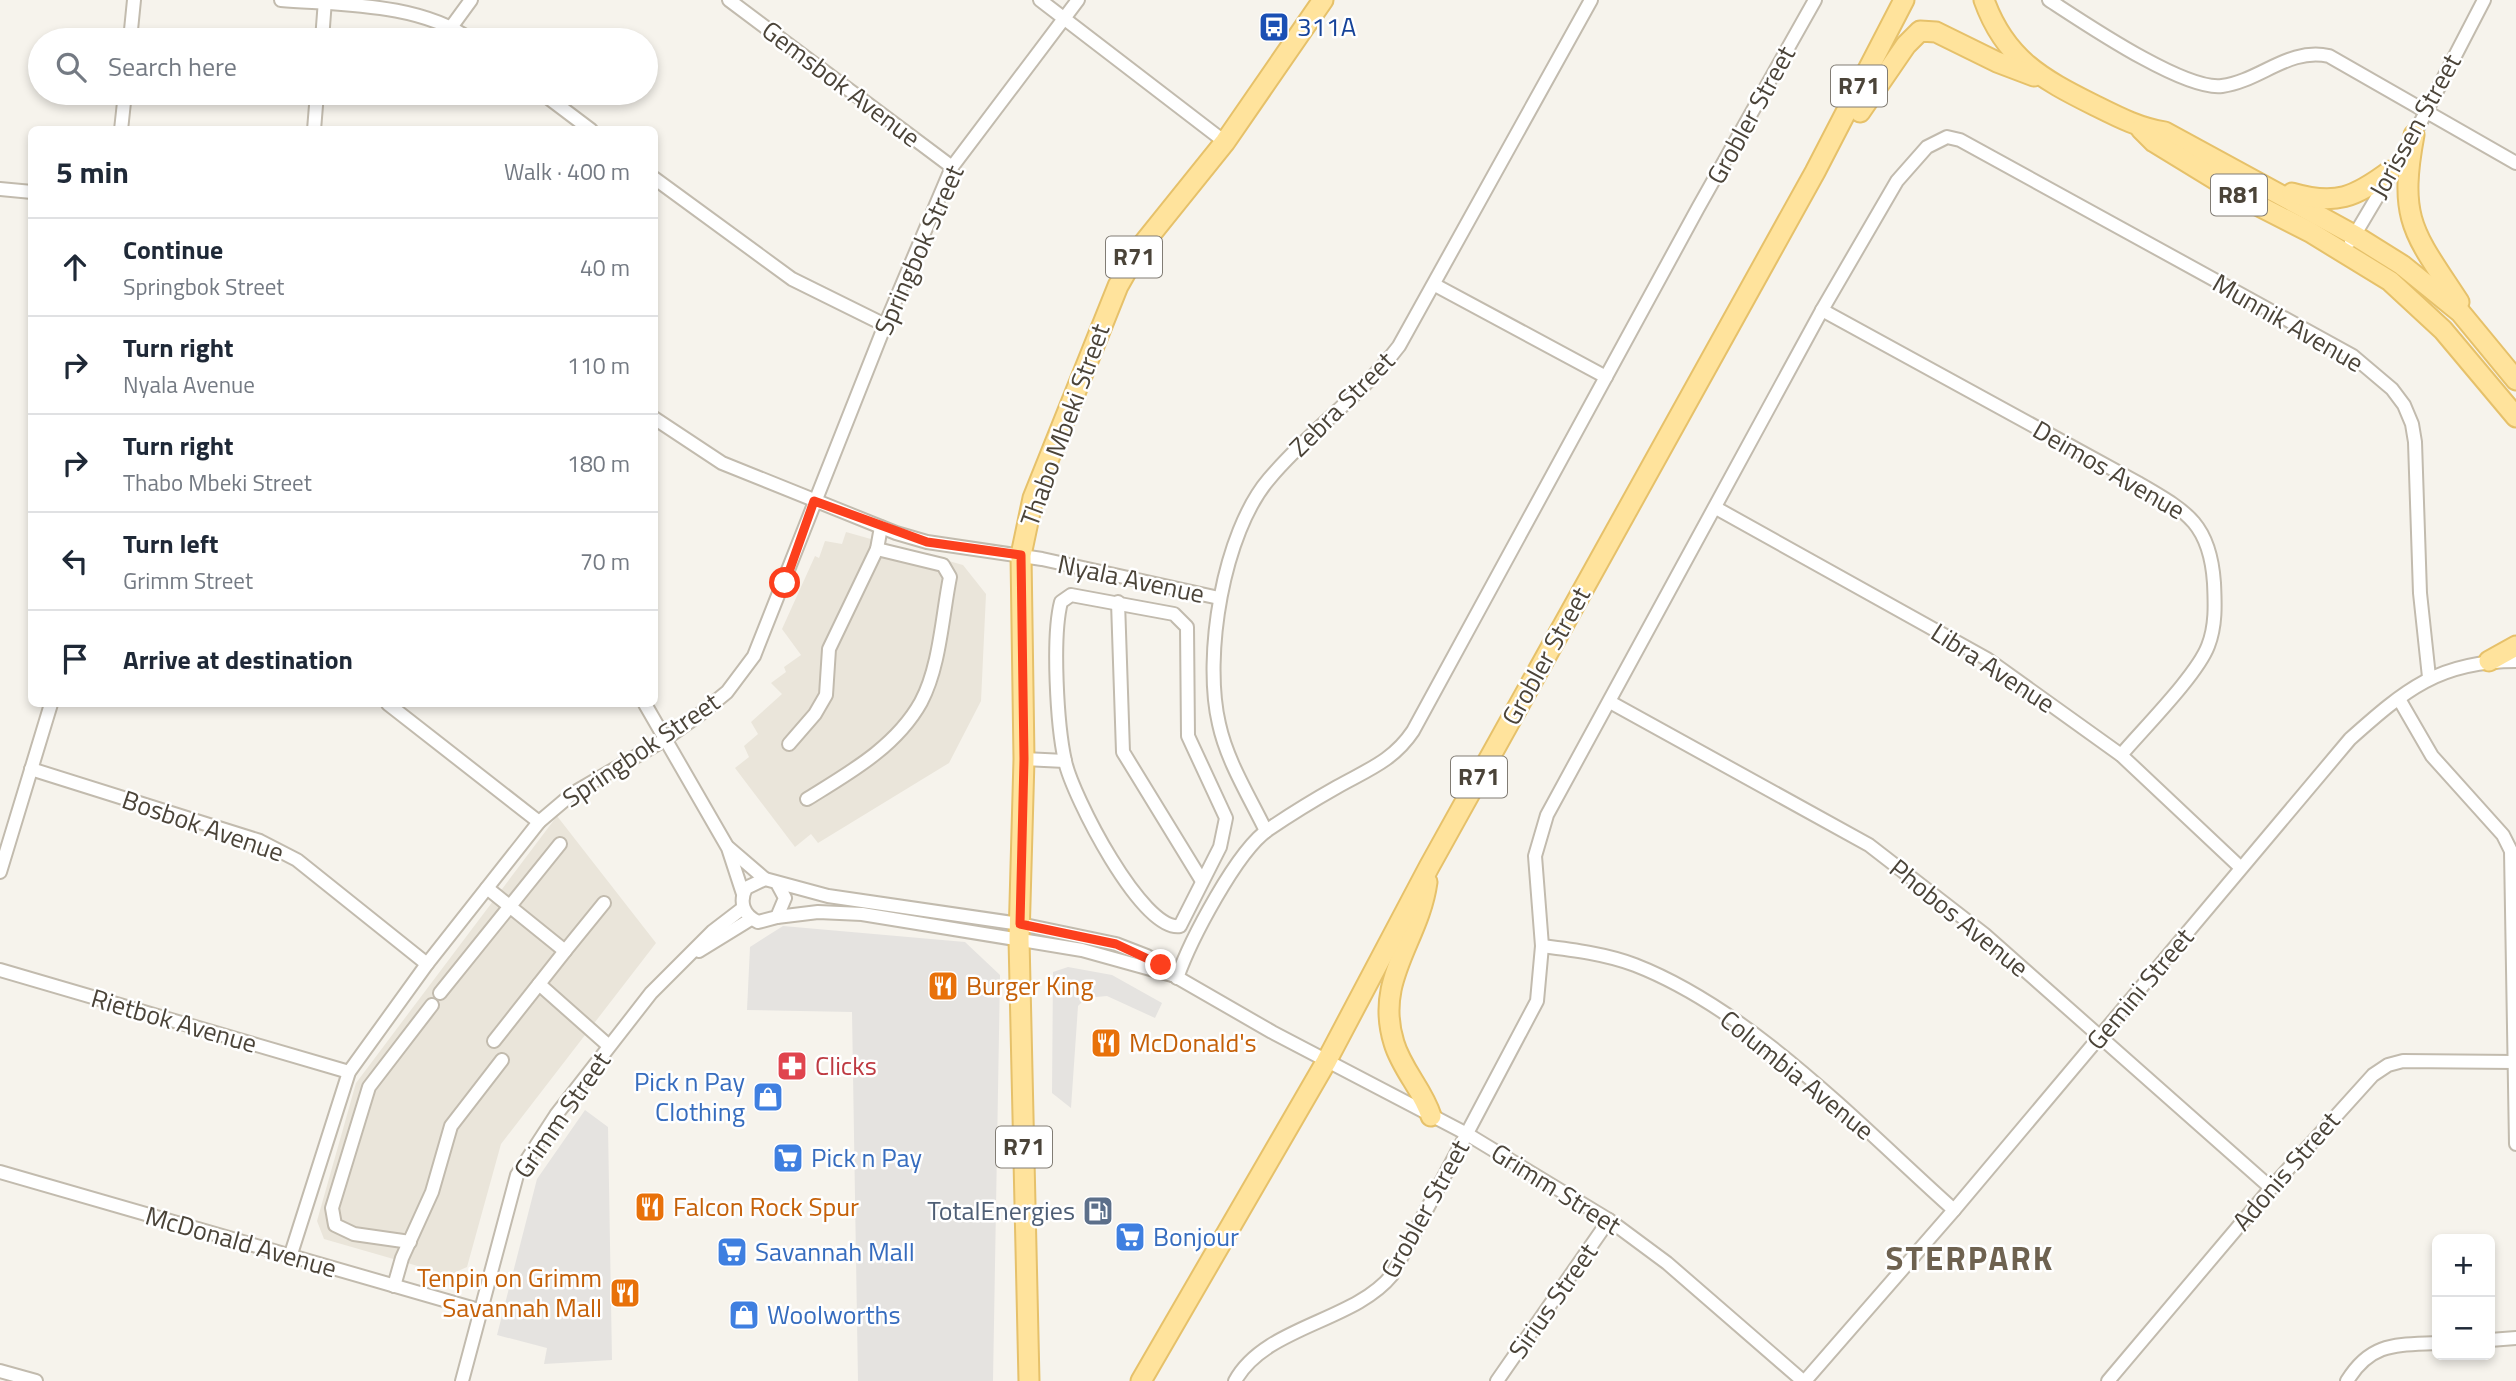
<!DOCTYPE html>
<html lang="en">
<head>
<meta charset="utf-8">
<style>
	body { margin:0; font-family:"Titillium Web",sans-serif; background:#f6f6f7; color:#1f2937 }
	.controls { position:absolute; right:21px; bottom:21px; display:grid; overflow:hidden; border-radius:10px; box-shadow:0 4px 10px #0003 }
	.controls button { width:63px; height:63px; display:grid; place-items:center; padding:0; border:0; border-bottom:2px solid #e0e1e3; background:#fff; color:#1f2937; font:35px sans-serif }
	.stop { position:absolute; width:21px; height:21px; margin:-16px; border:5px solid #fc3f1d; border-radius:50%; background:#fff }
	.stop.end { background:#fc3f1d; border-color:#fff; box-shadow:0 2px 7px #0008 }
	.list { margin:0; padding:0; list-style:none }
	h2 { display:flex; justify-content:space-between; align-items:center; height:91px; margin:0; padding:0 28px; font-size:30px }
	h2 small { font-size:23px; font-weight:400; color:#747a83 }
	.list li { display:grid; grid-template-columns:46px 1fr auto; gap:21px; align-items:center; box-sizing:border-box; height:98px; padding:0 28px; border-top:2px solid #e0e1e3 }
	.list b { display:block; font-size:26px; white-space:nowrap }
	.list p { margin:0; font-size:23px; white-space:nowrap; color:#747a83 }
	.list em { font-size:23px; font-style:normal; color:#747a83 }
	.icon { flex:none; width:38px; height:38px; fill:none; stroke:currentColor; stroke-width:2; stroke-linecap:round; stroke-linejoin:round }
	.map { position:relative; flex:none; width:2516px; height:1381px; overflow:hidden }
	.search { position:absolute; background:#fff; box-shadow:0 4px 10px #0003; left:28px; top:28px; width:630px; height:77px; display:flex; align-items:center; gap:18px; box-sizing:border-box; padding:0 24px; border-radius:38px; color:#747a83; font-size:26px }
	.panel { position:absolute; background:#fff; box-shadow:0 4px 10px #0003; left:28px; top:126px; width:630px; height:581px; border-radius:10px }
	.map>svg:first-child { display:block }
	.residential { fill:#eae5da }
	.parking { fill:#e5e3e0 }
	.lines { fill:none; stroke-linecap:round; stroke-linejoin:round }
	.minor-casing { stroke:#c2bbae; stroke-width:16 }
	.primary-casing { stroke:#e6c16a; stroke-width:23 }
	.minor { stroke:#fff; stroke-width:12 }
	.primary { stroke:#ffe39c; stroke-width:19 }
	.route { stroke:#fc3f1d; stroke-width:9 }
	.labels { text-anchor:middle; stroke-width:5; stroke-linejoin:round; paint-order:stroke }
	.shield { fill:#fff; stroke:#817c74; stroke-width:2 }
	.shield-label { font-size:24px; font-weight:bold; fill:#4b4439 }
	.transit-label { font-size:26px; fill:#164399; stroke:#fff; text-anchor:start }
	.street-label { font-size:26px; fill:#4b4439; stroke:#fff }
	.food-label { font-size:26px; fill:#c56008; stroke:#fff; text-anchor:start }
	.health-label { font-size:26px; fill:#be3a42; stroke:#fff; text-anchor:start }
	.shop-label { font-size:26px; fill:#366cbe; stroke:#fff; text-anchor:start }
	.service-label { font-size:26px; fill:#4e5e75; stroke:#fff; text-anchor:end }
	.district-label { font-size:33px; font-weight:bold; letter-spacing:2px; fill:#6e6250; stroke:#fff }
</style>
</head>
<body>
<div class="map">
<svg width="2516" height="1381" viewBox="0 0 2516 1381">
	<rect width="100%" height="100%" fill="#f6f3ec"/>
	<g class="residential">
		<polygon points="846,532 963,565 986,594 981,701 949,763 818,843 811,834 795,847 735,768 749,757 744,746 758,734 751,722 782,694 771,683 786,672 784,667 801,655 782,629 815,556 819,558 825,541 842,544"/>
		<polygon points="557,816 656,943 501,1144 467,1267 449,1275 324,1239 317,1221 356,1083"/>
	</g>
	<g class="parking">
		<polygon points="783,926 965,942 1000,975 993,1381 858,1381 852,1012 747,1010 750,947"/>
		<polygon points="1068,967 1112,975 1162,1003 1155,1018 1107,996 1086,998 1078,1006 1071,1108 1052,1093 1053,972"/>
		<polygon points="585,1110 608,1127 612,1360 544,1364 547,1348 497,1335 537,1179"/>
	</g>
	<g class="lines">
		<g class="minor-casing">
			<g id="minor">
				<path d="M 281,0 C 342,5 420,3 471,40"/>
				<polyline points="729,0 952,167"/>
				<polyline points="1040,0 1225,142"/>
				<path d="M 2049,0 C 2083,22 2184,91 2222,86 C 2260,81 2289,47 2329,56 L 2516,163"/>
				<polyline points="452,26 471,0"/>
				<polyline points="130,40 134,0"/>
				<polyline points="322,40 325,0"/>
				<polyline points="542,93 591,130"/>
				<polyline points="121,130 125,93"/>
				<polyline points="314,130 317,93"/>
				<polyline points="654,178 792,279 885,325"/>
				<polyline points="0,189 32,192"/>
				<polyline points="2351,241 2414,135 2484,0"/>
				<polyline points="1435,285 1606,377"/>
				<path d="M 1822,310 L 2138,483 C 2186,511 2210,523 2214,583 C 2215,604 2216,626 2208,646 C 2197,675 2143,729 2121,755"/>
				<polyline points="654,418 722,463 896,533 927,542 1042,559 1219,598"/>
				<polyline points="1716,508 1987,659 2121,755 2241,868"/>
				<path d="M 1071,595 L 1174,614 L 1187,627 L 1188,736 L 1226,818 L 1220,847 L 1180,926 C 1142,932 1072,795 1065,761 C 1057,725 1052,637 1061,602 Z"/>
				<polyline points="1118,602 1123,752 1202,881"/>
				<polyline points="2399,699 2432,756 2503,835 2511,851 2516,1144"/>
				<polyline points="1610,702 1869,845 1984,934 2271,1188"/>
				<polyline points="388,704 539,822"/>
				<polyline points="645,704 728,848 743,894"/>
				<polyline points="789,744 815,714 826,695 829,649 877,549 881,527"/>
				<polyline points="1024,759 1065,761"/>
				<polyline points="31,769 260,841 297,860 427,964"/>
				<path d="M 807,799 C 849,773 896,747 921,702 C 940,666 942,617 950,577 L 943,565 L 877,549"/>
				<path d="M 1266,831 C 1249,796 1227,761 1219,724 C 1203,656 1223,533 1269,479 C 1309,431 1361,396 1399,346 L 1591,0"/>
				<polyline points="729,848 765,879"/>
				<polyline points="0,872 51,704"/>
				<path d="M 778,885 L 785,898 L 777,917 L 758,922 C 743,915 739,902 746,888 L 765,879 L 828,896 L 1020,924 L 1116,944 L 1147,956 L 1173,975 L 1272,1032 L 1467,1134 L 1609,1220 L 1667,1263 L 1803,1381"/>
				<polyline points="487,888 565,951 604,903"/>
				<polyline points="777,917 818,912 862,914 1082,950 1172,975"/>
				<path d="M 1542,946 C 1574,950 1606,954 1635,965 C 1753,1011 1861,1127 1954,1210"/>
				<polyline points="699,951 751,919"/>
				<polyline points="0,970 349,1072"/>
				<path d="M 1177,978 C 1190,941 1237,850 1269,829 C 1291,814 1314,800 1337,787 C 1367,770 1393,761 1413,731 L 1698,208 L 1815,0"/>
				<polyline points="539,984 609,1046"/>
				<polyline points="440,993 560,844"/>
				<polyline points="494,1041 565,951"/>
				<polyline points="0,1172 482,1311"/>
				<polyline points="410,1242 354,1234 335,1225 332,1208 369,1087 432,1005"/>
				<polyline points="290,1257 349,1072 427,964 539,822 572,794 664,740 699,715 727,692 754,656 885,325 952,167 1078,0"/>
				<polyline points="394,1286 402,1258 432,1192 451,1126 502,1060"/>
				<polyline points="2490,1340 2516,1338"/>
				<polyline points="0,1371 36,1381"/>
				<polyline points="462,1381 517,1175 556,1115 651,993 713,931 743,908"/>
				<path d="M 1235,1381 C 1265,1326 1354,1322 1392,1275 L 1537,1001 L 1542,946 L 1535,856 L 1547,815 L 1822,310 L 1897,181 L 1927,147 L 1947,137 L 1960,140 L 2353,356 L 2392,389 L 2404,405 L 2412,424 L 2415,442 L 2420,593 L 2429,677"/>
				<polyline points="1497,1381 1609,1220"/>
				<path d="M 1805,1381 L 1954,1210 L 2350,739 C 2405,690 2439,661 2516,661"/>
				<polyline points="2108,1381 2271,1188 2373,1075 2388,1065 2403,1061 2515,1062"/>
				<path d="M 2347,1381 C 2371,1342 2396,1345 2437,1343"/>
			</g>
		</g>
		<g class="primary-casing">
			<g id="primary">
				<path d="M 1984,0 C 2005,59 2042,79 2094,105 C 2118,117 2139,128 2165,132 L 2354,235 L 2402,265 L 2460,312 L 2516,380"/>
				<polyline points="1860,112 1906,45 1920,31 1936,32 1997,62 2034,76"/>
				<polyline points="2141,129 2154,142 2257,205 2310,232 2390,281 2443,330 2516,417"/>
				<path d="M 2414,135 C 2398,221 2414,233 2459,302"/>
				<path d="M 2292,193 C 2336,206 2355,197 2390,171"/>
				<polyline points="2489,661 2516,646"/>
				<path d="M 1427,882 C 1419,941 1374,979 1394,1043 C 1402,1070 1423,1090 1431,1116"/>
				<polyline points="1029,1381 1019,939 1024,759 1021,555 1033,498 1118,286 1139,249 1225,142 1323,0"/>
				<polyline points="1141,1381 1326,1062 1429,867 1815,172 1904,0"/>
			</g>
		</g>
		<use href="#minor" class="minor"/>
		<use href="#primary" class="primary"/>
	</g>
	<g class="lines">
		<polyline class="route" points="785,583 814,501 927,542 1021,555 1024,759 1020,924 1116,944 1161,965"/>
	</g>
	<defs>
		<g id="bus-square" transform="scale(1.575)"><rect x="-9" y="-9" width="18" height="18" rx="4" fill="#1a4fb4" stroke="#fff"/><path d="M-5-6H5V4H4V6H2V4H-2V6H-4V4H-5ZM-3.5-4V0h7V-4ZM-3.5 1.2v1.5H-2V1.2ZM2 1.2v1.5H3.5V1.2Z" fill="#fff"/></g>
		<g id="restaurant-square" transform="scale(1.575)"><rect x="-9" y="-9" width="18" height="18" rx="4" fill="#e8710a" stroke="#fff"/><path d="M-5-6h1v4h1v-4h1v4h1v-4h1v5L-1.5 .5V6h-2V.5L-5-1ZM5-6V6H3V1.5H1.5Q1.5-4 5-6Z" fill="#fff"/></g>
		<g id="pharmacy-square" transform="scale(1.575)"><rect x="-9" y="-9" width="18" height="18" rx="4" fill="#e0444e" stroke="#fff"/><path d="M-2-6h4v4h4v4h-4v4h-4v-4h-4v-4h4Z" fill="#fff"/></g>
		<g id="shop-square" transform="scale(1.575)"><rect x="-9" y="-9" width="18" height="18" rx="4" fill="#3f7fe0" stroke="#fff"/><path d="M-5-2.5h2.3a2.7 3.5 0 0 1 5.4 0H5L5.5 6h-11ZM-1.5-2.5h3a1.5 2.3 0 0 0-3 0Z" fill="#fff"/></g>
		<g id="supermarket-square" transform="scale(1.575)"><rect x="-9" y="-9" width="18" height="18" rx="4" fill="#3f7fe0" stroke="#fff"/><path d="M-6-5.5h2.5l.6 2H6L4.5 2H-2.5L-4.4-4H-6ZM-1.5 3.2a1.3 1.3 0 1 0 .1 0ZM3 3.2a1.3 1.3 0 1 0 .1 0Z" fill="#fff"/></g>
		<g id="fuel-square" transform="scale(1.575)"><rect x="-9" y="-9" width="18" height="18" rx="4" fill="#5c6f8a" stroke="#fff"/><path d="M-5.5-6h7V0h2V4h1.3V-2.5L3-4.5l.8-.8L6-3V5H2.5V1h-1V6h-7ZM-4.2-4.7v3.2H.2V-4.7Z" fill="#fff"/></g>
	</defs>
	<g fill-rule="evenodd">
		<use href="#bus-square" x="1274" y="27"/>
		<use href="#restaurant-square" x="943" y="986"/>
		<use href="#restaurant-square" x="1106" y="1043"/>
		<use href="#pharmacy-square" x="792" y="1066"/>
		<use href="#shop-square" x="768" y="1097"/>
		<use href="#supermarket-square" x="788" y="1158"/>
		<use href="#restaurant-square" x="650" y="1207"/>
		<use href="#fuel-square" x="1098" y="1211"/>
		<use href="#supermarket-square" x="1130" y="1237"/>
		<use href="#supermarket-square" x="732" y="1252"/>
		<use href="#restaurant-square" x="625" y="1293"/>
		<use href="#shop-square" x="744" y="1315"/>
	</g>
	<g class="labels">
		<g class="shield">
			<rect x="1831" y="65.5" width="56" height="41" rx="5"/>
			<rect x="2211" y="174.5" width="56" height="41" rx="5"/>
			<rect x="1106" y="236.5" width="56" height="41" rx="5"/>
			<rect x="1451" y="756.5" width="56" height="41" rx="5"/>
			<rect x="996" y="1126.5" width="56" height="41" rx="5"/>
		</g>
		<g class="shield-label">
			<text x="1859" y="94">R71</text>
			<text x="2239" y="203">R81</text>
			<text x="1134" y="265">R71</text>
			<text x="1479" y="785">R71</text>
			<text x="1024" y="1155">R71</text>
		</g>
		<g class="transit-label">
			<text x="1297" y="36">311A</text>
		</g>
		<g class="street-label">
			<text transform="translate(841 84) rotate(37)" y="9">Gemsbok Avenue</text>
			<text transform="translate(1751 115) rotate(-61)" y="9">Grobler Street</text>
			<text transform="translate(2415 126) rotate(-61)" y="9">Jorissen Street</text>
			<text transform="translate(919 250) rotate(-66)" y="9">Springbok Street</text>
			<text transform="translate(2288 323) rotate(30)" y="9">Munnik Avenue</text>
			<text transform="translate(1342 404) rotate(-45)" y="9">Zebra Street</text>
			<text transform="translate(1065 425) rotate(-70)" y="9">Thabo Mbeki Street</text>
			<text transform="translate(2109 470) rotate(30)" y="9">Deimos Avenue</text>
			<text transform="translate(1131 579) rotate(12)" y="9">Nyala Avenue</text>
			<text transform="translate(1546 656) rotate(-61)" y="9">Grobler Street</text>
			<text transform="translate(1993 668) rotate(33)" y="9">Libra Avenue</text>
			<text transform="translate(641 750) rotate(-34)" y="9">Springbok Street</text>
			<text transform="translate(203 826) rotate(19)" y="9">Bosbok Avenue</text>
			<text transform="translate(1959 918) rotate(39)" y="9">Phobos Avenue</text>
			<text transform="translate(2140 989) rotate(-50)" y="9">Gemini Street</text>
			<text transform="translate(174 1021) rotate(16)" y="9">Rietbok Avenue</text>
			<text transform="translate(1797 1075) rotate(39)" y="9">Columbia Avenue</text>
			<text transform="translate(562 1115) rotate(-55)" y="9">Grimm Street</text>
			<text transform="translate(2286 1171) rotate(-49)" y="9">Adonis Street</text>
			<text transform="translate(1556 1189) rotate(32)" y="9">Grimm Street</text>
			<text transform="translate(1425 1209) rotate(-61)" y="9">Grobler Street</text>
			<text transform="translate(241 1242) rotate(16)" y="9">McDonald Avenue</text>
			<text transform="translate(1553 1301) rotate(-55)" y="9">Sirius Street</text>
		</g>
		<g class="food-label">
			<text x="966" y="995">Burger King</text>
			<text x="1129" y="1052">McDonald's</text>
			<text x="673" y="1216">Falcon Rock Spur</text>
			<text x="602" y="1287" text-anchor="end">Tenpin on Grimm<tspan x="602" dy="30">Savannah Mall</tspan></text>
		</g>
		<g class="health-label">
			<text x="815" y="1075">Clicks</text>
		</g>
		<g class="shop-label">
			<text x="745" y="1091" text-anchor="end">Pick n Pay<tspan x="745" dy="30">Clothing</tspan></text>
			<text x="811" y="1167">Pick n Pay</text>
			<text x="1153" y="1246">Bonjour</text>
			<text x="755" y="1261">Savannah Mall</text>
			<text x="767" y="1324">Woolworths</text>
		</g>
		<g class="service-label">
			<text x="1075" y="1220">TotalEnergies</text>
		</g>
		<g class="district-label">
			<text x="1970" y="1270">STERPARK</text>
		</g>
	</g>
</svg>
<div class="controls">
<button>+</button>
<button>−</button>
</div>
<div class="stop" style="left:785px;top:583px"></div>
<div class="stop end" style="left:1161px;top:965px"></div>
<div class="search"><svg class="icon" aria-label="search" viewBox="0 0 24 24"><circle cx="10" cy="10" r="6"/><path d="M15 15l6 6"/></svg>Search here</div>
<section class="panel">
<h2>5 min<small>Walk · 400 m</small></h2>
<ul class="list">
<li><svg class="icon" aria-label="ahead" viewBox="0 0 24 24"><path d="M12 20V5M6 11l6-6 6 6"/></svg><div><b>Continue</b><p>Springbok Street</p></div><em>40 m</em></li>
<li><svg class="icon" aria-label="right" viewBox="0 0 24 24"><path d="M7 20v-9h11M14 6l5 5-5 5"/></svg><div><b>Turn right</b><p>Nyala Avenue</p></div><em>110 m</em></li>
<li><svg class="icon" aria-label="right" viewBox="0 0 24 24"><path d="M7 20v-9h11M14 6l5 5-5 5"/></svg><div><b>Turn right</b><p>Thabo Mbeki Street</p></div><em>180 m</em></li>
<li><svg class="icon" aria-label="left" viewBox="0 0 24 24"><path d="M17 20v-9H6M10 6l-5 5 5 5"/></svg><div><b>Turn left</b><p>Grimm Street</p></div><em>70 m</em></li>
<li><svg class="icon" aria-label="arrive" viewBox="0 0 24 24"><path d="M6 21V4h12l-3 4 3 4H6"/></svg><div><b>Arrive at destination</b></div></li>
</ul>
</section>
</div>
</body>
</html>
